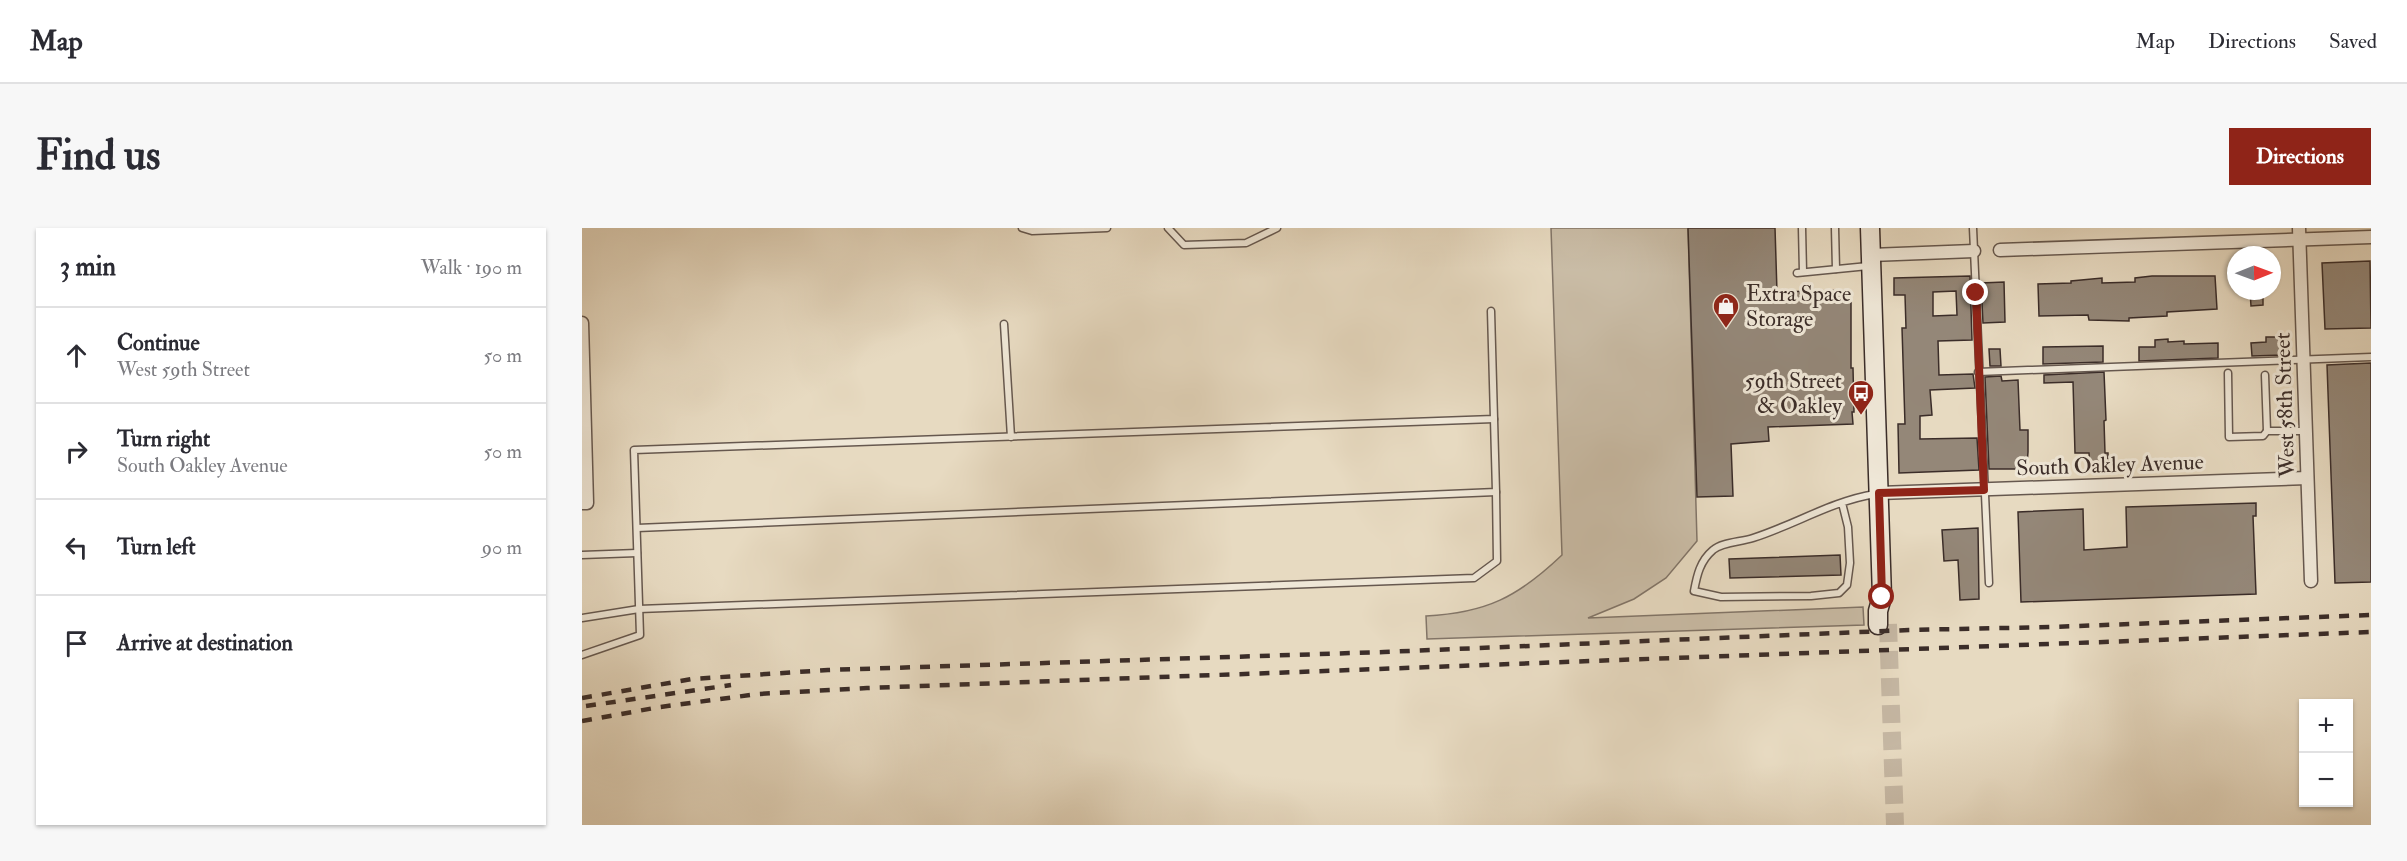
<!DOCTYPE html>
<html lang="en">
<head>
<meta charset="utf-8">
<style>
	body { margin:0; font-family:"IM FELL Double Pica",serif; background:#f7f7f7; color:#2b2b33 }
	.controls { position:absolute; right:18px; bottom:18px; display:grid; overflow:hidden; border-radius:0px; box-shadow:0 2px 4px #0004 }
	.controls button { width:54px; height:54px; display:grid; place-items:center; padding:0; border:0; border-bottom:2px solid #e1e1e2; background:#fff; color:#2b2b33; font:30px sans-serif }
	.compass { position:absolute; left:1645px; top:18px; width:54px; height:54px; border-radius:50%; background:#fff; box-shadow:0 2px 4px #0004; rotate:89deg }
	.stop { position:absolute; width:18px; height:18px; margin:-14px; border:4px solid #8f2418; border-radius:50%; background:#fff }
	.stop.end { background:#8f2418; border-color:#fff; box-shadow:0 2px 6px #0008 }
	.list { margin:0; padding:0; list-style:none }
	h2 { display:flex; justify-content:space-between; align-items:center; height:78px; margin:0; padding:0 24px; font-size:26px }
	h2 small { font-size:20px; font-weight:400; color:#7c7c81 }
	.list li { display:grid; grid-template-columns:39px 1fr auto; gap:18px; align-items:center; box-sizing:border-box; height:96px; padding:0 24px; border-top:2px solid #e1e1e2 }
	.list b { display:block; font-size:22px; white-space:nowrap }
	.list p { margin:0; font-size:20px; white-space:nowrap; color:#7c7c81 }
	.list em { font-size:20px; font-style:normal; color:#7c7c81 }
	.icon { flex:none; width:33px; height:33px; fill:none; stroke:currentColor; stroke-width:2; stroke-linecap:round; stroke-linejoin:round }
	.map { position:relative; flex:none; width:1789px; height:597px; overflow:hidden; border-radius:0px }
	header { display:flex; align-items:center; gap:36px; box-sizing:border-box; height:84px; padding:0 30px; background:#fff; border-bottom:2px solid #e1e1e2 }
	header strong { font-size:28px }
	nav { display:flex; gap:33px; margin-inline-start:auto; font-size:21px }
	.intro { display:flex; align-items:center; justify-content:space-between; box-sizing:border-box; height:144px; padding:0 36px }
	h1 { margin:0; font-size:42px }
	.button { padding:15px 27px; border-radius:0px; background:#8f2418; color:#fff; font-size:21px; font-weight:700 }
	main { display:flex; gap:36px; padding:0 36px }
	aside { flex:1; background:#fff; border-radius:0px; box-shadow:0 2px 4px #0004 }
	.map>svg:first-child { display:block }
	.green { fill:#cabda7; stroke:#827568; stroke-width:1.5 }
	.building { fill:#948778; stroke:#3b2d29; stroke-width:1.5; fill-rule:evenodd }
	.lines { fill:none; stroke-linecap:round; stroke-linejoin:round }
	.secondary-tunnel { stroke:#c5b7a3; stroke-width:18; stroke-dasharray:18 9; stroke-linecap:butt }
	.lane-casing { stroke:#66584f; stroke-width:9 }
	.street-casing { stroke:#66584f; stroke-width:15 }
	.secondary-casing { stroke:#3b2d29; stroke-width:21 }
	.lane { stroke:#efe7d7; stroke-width:6 }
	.street { stroke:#efe7d7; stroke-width:12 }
	.secondary { stroke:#efe7d7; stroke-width:18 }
	.rail { stroke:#3b2d29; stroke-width:4.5; stroke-dasharray:10 10; stroke-linecap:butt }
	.route { stroke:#8f2418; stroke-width:8 }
	.labels { text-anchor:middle; stroke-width:6; stroke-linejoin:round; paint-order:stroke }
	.poi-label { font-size:22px; fill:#3b2d29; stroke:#efe7d7; text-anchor:start }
	.street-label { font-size:22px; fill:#3b2d29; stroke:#efe7d7 }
</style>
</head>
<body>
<header>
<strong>Map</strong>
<nav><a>Map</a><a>Directions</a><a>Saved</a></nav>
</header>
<div class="intro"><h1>Find us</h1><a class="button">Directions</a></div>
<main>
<aside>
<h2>3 min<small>Walk · 190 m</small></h2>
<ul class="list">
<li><svg class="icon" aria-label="ahead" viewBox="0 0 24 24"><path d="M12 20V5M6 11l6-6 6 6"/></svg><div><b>Continue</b><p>West 59th Street</p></div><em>50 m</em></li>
<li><svg class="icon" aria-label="right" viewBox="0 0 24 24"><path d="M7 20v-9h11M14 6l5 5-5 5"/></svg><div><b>Turn right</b><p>South Oakley Avenue</p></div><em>50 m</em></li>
<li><svg class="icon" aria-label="left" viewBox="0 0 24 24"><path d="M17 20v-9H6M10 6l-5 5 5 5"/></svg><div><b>Turn left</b></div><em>90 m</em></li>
<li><svg class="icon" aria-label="arrive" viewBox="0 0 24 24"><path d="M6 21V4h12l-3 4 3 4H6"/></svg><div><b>Arrive at destination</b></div></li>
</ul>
</aside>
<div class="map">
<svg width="1789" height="597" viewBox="0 0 1789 597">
	<rect width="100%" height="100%" fill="#e7dac1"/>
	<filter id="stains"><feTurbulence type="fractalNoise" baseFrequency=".00333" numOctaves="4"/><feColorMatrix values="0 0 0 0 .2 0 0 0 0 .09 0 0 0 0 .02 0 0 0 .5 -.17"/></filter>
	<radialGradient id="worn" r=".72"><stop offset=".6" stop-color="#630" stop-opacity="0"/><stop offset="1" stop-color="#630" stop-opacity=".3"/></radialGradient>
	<path class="green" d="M 969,0 L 1106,0 L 1115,313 L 1084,350 L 1052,371 L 1006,390 L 1281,379 L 1282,397 L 845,411 L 844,388 C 904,385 936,369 980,327 Z"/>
	<g class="building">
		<polygon points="1106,0 1193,0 1195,64 1266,62 1267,74 1269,74 1269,140 1271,140 1272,184 1270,184 1271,196 1186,199 1187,213 1149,216 1151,268 1115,269"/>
		<polygon points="1788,33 1789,100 1743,101 1740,35"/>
		<path d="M 1388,48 L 1390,112 L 1356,113 L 1357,147 L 1391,146 L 1393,160 L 1348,162 L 1350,187 L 1338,188 L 1338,211 L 1395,210 L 1397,242 L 1317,245 L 1316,196 L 1323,196 L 1320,100 L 1324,100 L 1323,67 L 1312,67 L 1312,50 ZM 1374,63 L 1375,87 L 1351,88 L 1351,64 Z"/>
		<polygon points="1570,48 1633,48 1635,81 1585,84 1585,88 1547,90 1547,93 1507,92 1506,87 1457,88 1456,56 1489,55 1489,53 1520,50 1520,55 1553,54 1553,50"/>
		<polygon points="1422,54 1423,94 1401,95 1399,55"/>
		<polygon points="1668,63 1681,63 1681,77 1669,78"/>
		<polygon points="1684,109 1701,109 1701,127 1670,128 1669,115 1684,114"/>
		<polygon points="1586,111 1586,114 1602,113 1602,116 1636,115 1636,130 1557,133 1557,119 1573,119 1573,112"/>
		<polygon points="1521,118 1521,134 1461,136 1461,119"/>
		<polygon points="1407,121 1418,121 1419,138 1408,138"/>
		<polygon points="1789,135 1789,354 1753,355 1745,137"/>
		<polygon points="1522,144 1524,192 1522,193 1523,225 1526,225 1526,237 1508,238 1507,225 1493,225 1491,154 1462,155 1462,147"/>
		<polygon points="1419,148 1420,153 1436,152 1438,202 1446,202 1446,224 1445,236 1439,236 1439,241 1407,241 1403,149"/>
		<polygon points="1674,275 1674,288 1671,288 1674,366 1439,374 1436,284 1501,281 1502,322 1545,319 1544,279"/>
		<polygon points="1396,300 1397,371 1378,372 1376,332 1362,333 1360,302"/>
		<polygon points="1258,327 1259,347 1148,350 1147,331"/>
	</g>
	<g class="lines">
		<polyline class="secondary-tunnel" points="1306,396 1313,597"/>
		<g class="lane-casing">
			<g id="lane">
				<polyline points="440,0 450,3 525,0"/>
				<polyline points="586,0 602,17 664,15 695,0"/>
				<polyline points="1220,0 1221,44"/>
				<polyline points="1253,0 1254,41"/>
				<polyline points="1391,0 1407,355"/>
				<polyline points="1215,45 1286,38"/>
				<polyline points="422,96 429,209"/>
				<polyline points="1396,144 1789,129"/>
				<polyline points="1646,145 1647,209 1681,208 1685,203 1723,203"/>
				<polyline points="1683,147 1685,203"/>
				<path d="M 1260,275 L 1266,299 L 1268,335 L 1265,357 L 1257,365 L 1229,368 L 1139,369 L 1112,363 C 1115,347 1118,333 1131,322 C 1140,314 1159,314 1171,310 C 1212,297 1250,273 1293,266"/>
				<polyline points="55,300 914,264 912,191"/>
				<polyline points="0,327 55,325"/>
				<polyline points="0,390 57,381 892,350 915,333 914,264"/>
				<polyline points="0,427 58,407 52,222 912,191 909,83"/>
			</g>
		</g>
		<g class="street-casing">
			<g id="street">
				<polyline points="1717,0 1729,353"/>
				<polyline points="1418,22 1789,9"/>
				<polyline points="1289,27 1392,23"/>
				<polyline points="0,95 5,275 0,275"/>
				<polyline points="1297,265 1725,250"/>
			</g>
		</g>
		<g class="secondary-casing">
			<polyline id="secondary" points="1288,0 1300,369 1296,383 1296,397"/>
		</g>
		<use href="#lane" class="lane"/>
		<use href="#street" class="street"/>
		<use href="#secondary" class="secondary"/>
		<g class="rail">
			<polyline points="0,470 110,451 246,442 802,424 1327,402 1470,399 1789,387"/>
			<polyline points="4,478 149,457"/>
			<polyline points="0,493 78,479 176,466 285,460 1789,404"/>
		</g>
	</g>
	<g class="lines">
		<polyline class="route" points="1300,369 1297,265 1402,262 1394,65"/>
	</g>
	<defs>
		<g id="shop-pin" transform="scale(1.35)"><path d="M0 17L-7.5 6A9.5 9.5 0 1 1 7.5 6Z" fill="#8f2418" stroke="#efe7d7"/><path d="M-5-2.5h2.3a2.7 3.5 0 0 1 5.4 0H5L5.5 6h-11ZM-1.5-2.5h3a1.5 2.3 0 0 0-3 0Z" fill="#fff"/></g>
		<g id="bus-pin" transform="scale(1.35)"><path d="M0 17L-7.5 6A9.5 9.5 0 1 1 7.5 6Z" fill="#8f2418" stroke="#efe7d7"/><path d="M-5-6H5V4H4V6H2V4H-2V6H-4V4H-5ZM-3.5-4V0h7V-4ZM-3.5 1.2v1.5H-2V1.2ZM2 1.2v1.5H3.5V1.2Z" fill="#fff"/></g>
	</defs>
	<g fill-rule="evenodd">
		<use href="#shop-pin" x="1144" y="78"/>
		<use href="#bus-pin" x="1279" y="165"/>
	</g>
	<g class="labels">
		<g class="poi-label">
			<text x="1164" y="73">Extra Space<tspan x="1164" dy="25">Storage</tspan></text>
			<text x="1260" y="160" text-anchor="end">59th Street<tspan x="1260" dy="25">&amp; Oakley</tspan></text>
		</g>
		<g class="street-label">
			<text transform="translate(1702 177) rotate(-92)" y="8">West 58th Street</text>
			<text transform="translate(1528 236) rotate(-2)" y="8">South Oakley Avenue</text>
		</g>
	</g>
	<rect width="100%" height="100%" filter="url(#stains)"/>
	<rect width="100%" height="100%" fill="url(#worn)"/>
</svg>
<div class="controls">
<button>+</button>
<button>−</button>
</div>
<svg class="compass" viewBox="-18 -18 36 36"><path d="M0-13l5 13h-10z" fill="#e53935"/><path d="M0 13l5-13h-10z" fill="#7c7c81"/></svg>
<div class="stop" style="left:1300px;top:369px"></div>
<div class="stop end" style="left:1394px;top:65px"></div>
</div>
</main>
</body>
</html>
